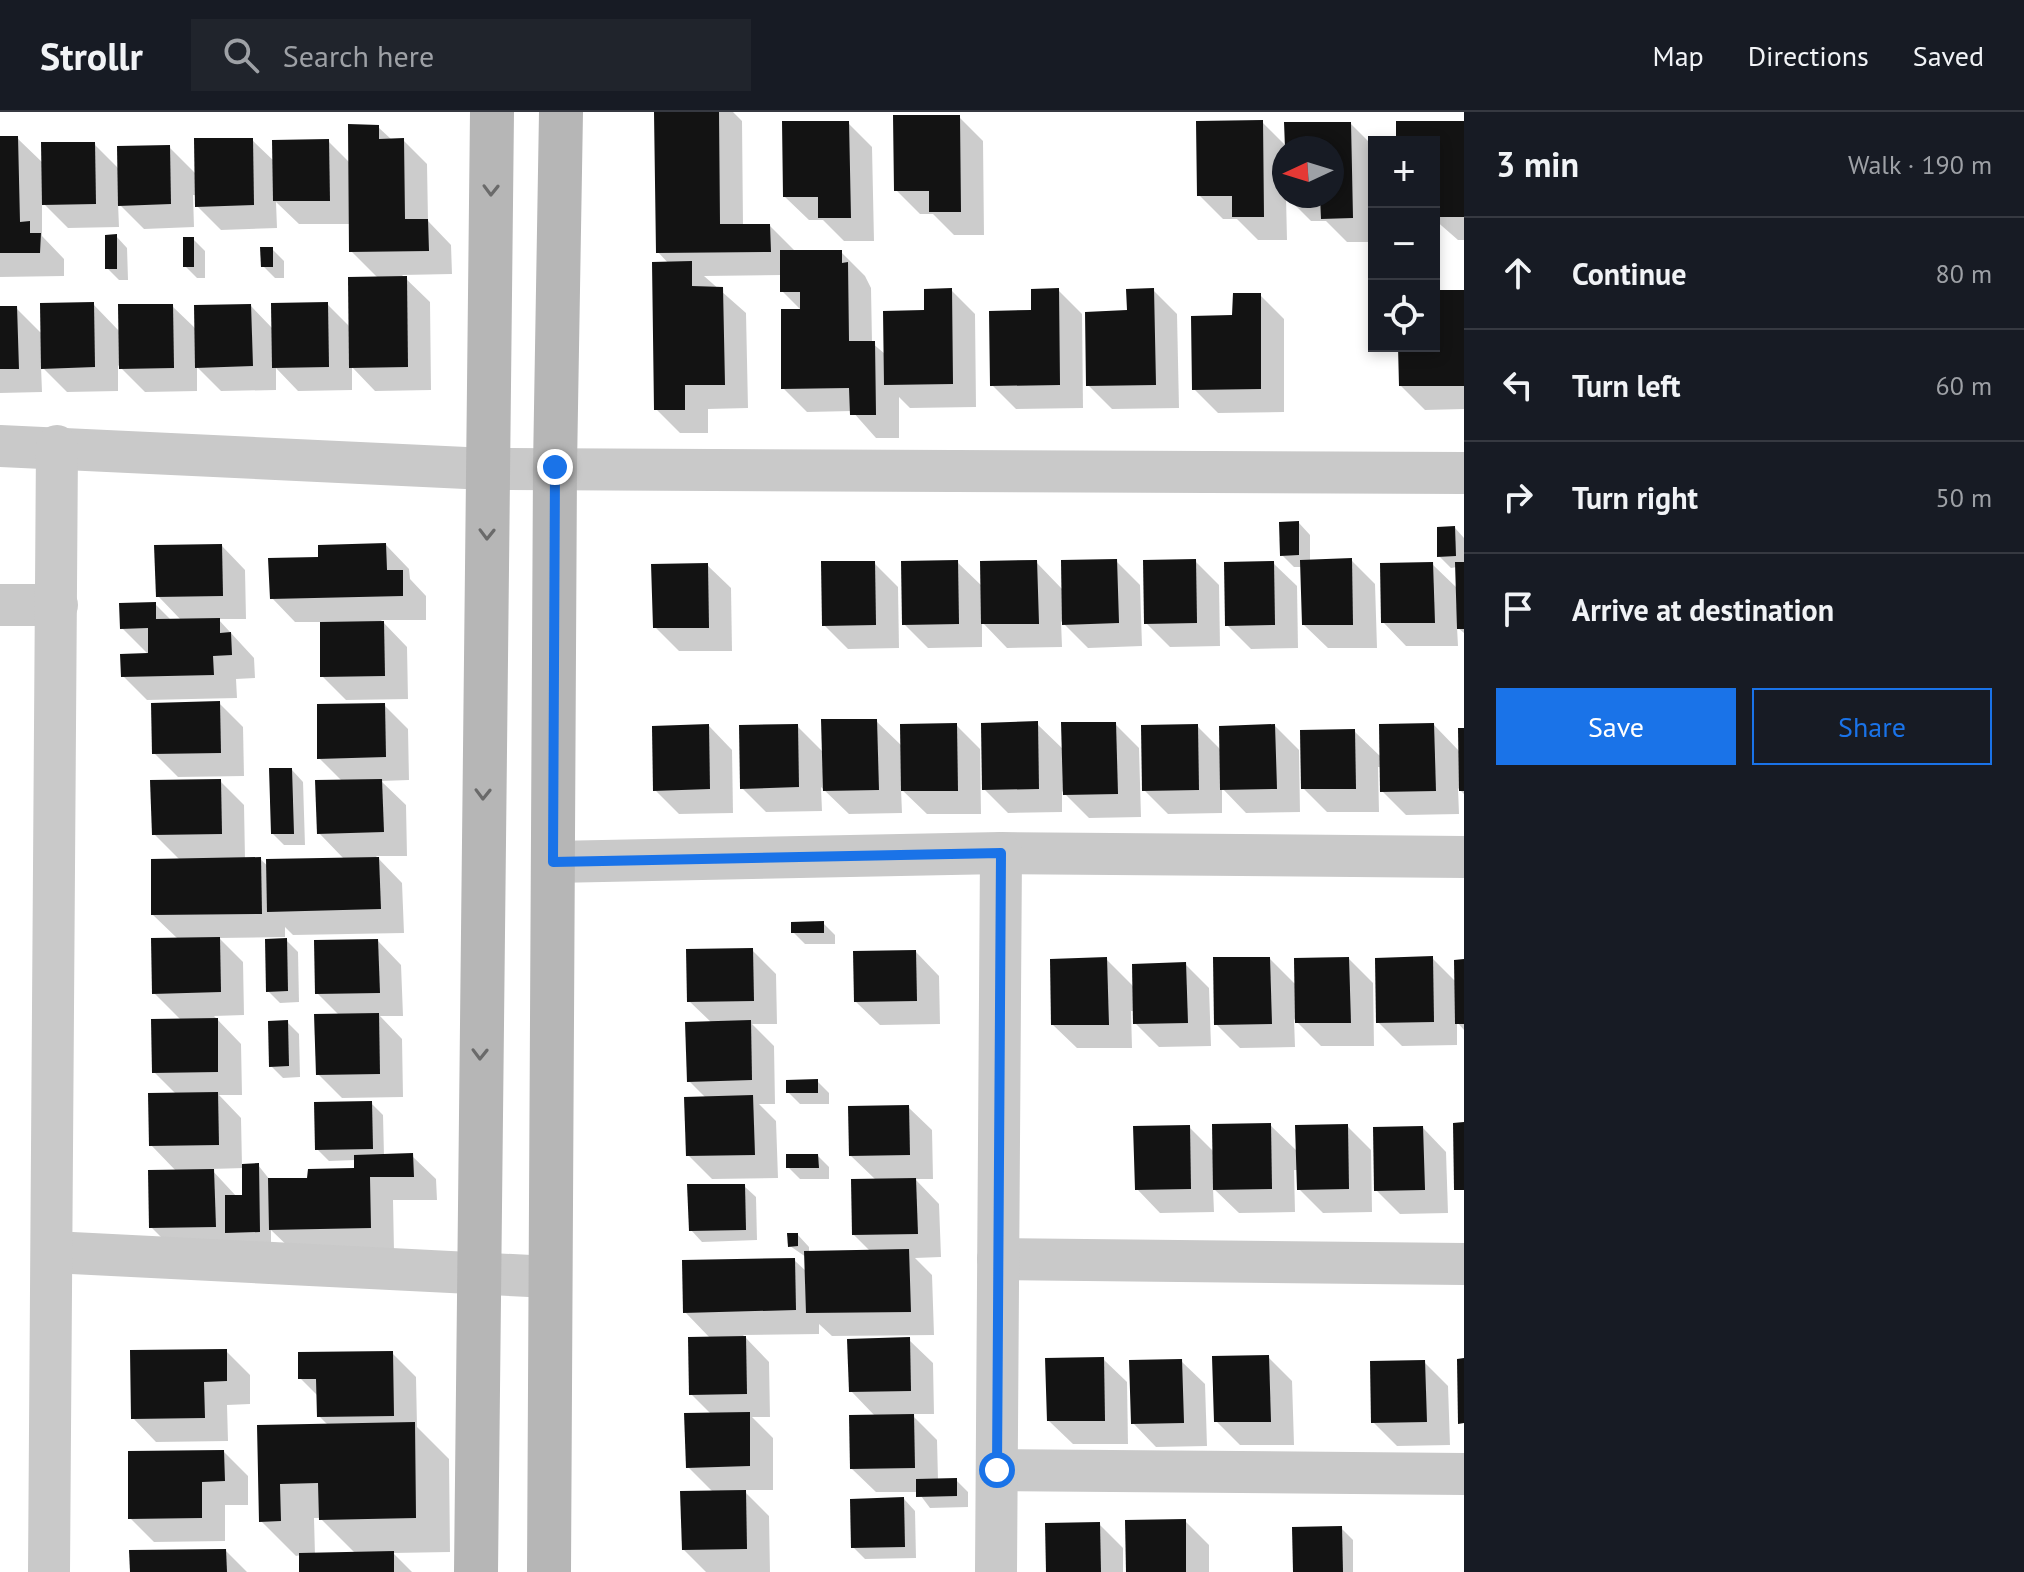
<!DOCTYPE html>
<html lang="en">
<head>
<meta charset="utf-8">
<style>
	body { margin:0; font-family:"PT Sans",sans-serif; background:#20242c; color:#f1f3f6 }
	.controls { position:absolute; right:24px; top:24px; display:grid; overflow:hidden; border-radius:0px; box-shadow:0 4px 12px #0003 }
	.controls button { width:72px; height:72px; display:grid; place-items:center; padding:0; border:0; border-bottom:2px solid #363941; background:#171b24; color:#f1f3f6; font:40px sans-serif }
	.compass { position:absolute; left:1272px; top:24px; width:72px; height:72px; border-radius:50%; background:#171b24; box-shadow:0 4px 12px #0003; rotate:266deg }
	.stop { position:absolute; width:24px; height:24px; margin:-18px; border:6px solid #1a73e8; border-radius:50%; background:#fff }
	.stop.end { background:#1a73e8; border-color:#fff; box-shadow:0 2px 8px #0008 }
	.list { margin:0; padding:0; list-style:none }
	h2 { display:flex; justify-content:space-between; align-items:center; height:104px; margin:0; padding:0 32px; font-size:34px }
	h2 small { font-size:26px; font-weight:400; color:#9ea1a6 }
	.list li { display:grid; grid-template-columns:52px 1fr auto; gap:24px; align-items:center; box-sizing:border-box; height:112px; padding:0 32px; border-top:2px solid #363941 }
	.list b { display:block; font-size:30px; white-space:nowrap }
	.list em { font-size:26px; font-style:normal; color:#9ea1a6 }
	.actions { display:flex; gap:16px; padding:24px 32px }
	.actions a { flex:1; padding:18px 0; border:2px solid #1a73e8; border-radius:0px; text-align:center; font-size:28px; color:#1a73e8 }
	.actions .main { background:#1a73e8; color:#fff }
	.icon { flex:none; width:44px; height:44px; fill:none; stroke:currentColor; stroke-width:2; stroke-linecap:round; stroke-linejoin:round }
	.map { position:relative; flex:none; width:1464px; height:1460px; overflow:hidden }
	header { display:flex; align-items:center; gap:48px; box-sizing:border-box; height:112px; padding:0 40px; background:#171b24; border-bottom:2px solid #363941 }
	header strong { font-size:38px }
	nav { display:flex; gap:44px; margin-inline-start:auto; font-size:28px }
	.search { width:560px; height:72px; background:#20242c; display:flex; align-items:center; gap:20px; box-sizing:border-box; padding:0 28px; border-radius:0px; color:#9ea1a6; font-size:30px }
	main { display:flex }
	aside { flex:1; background:#171b24 }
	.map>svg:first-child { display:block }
	.shadow { fill:#0003; fill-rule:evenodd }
	.building { fill:#131313 }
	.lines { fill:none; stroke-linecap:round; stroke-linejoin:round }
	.street { stroke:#c9c9c9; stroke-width:42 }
	.secondary { stroke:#b6b6b6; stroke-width:44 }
	.oneway { stroke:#6a6a6a }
	.route { stroke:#1a73e8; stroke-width:10 }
</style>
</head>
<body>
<header>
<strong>Strollr</strong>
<div class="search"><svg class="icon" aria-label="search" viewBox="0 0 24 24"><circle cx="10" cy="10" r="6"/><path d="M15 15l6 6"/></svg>Search here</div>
<nav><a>Map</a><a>Directions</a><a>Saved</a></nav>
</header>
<main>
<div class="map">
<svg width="1464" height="1460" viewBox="0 0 1464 1460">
	<rect width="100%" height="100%" fill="#fff"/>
	<g class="shadow">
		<polygon points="656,0 733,0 742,9 743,114 770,114 794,138 841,140 865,164 871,176 872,231 885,242 951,178 975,202 976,295 910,296 899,285 899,326 876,326 852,299 807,300 783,276 802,199 782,179 782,163 704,164 746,201 748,296 708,297 708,321 680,321 656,297 669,152 658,140"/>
		<polygon points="959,5 983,29 984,123 954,123 933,102 920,102 896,78"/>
		<path d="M 1262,10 L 1287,35 L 1351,12 L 1374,35 L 1374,130 L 1347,130 L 1326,109 L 1311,109 L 1286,84 L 1287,128 L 1258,128 L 1237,107 L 1223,107 L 1199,83 ZM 1284,36 L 1332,36 L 1332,84 L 1284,84 Z"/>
		<polygon points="848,11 872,35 874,129 844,129 823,108 809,108 785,85"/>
		<polygon points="1464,12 1464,128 1458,128 1434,107 1434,30 1398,30"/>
		<polygon points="378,15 392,28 403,28 427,52 428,109 451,133 452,162 402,163 430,190 431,278 375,279 352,255 352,278 298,279 276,256 276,278 221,279 197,255 197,279 145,280 118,253 118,279 67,280 41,254 42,280 0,281 0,196 16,196 42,222 93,192 120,220 172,194 196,217 251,194 273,217 327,192 351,216 379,167 351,139 351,112 299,112 276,90 277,116 221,118 197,94 197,83 193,83 194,115 144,117 118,91 119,115 68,116 42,90 42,124 64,147 64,164 0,165 0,26 17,26 44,52 94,32 119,57 169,35 197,63 252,28 275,50 328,29 350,51"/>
		<polygon points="116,124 127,136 128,168 119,168 107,156"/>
		<polygon points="193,127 205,139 205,166 197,166 185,154"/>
		<polygon points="272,137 284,149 284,166 275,166 263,154"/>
		<polygon points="1058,178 1082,202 1083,296 1016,297 992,273 1033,200"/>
		<polygon points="1153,178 1177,202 1179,296 1112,297 1088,273"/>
		<polygon points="1464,180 1464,297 1425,298 1401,274 1400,234 1434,234 1434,202 1442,202"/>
		<polygon points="1260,183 1284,207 1284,300 1218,301 1194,277 1234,205"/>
		<polygon points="1299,411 1310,423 1310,449 1351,448 1375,472 1377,536 1328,536 1304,513 1303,455 1294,455 1282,443"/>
		<polygon points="1455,416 1464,426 1464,521 1457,515 1458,534 1406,534 1383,510 1432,452 1458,477 1457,455 1451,456 1439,444"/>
		<polygon points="386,433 409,457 410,467 426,484 426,508 381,508 407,535 408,587 346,588 322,564 322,510 295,510 272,486 320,447"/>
		<polygon points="222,434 245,458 246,507 218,507 254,546 255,566 236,567 237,586 147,588 123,564 149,543 122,516 155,492 172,509 182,509 158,484"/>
		<polygon points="1116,449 1140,473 1142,534 1088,536 1061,509 1062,535 1007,536 982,510 982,535 928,536 904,512 957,450 983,475 1036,450 1063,478"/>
		<polygon points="1195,449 1219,473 1220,534 1170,535 1146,511"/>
		<polygon points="874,451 898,475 899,536 848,537 824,513"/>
		<polygon points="1273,451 1297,474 1298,536 1251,537 1227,513"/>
		<polygon points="707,453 731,476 732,539 679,539 655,515"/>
		<polygon points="219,591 243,615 244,664 178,665 154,641"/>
		<path d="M 384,593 L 408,617 L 409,668 L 381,669 L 406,693 L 407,744 L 376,744 L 402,771 L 404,821 L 293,823 L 285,815 L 285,825 L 219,826 L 243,850 L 244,903 L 214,904 L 241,932 L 242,983 L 219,983 L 241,1006 L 242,1054 L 258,1053 L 270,1068 L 309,1068 L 357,1058 L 356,1048 L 329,1049 L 317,1037 L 371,991 L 383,1003 L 384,1044 L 412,1044 L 436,1067 L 437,1088 L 393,1088 L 394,1139 L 295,1141 L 271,1118 L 271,1131 L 175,1139 L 151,1115 L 177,1060 L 151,1033 L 176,982 L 154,960 L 181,908 L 154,881 L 178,827 L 153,803 L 180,748 L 154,722 L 220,669 L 244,693 L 245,747 L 260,747 L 269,755 L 345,748 L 319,721 L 343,670 L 319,646 ZM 244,1056 L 244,1085 L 237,1085 L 211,1057 Z"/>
		<polygon points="876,609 902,634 956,613 980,637 981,702 927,702 901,677 902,701 849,702 821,675 822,699 766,700 742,676 797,614 824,641"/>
		<polygon points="1037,612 1064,638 1115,612 1139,636 1141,705 1089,706 1062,679 1062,700 1008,701 984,677"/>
		<polygon points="1434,613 1460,640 1464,618 1464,682 1458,676 1459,702 1406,703 1382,679 1382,655 1378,655 1379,700 1327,700 1303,676 1354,619 1382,646"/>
		<polygon points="709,614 732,638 733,701 679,702 655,678"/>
		<polygon points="1197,614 1222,639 1275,614 1299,638 1300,700 1246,701 1222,676 1222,701 1168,702 1144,678"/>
		<polygon points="292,658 303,670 305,733 284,733 273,722"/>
		<polygon points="823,811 835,823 835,832 805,832 793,820"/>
		<polygon points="287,829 298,840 299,890 280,891 268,879"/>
		<polygon points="378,829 401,853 403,904 380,904 402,927 403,985 342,986 318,962 340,904 317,881"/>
		<polygon points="752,838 776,862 777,912 752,912 774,934 775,992 759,992 776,1009 778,1066 712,1067 688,1043 706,986 689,969 712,911 689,889"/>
		<polygon points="916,840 939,864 940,912 880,913 856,890"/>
		<polygon points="1432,846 1457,871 1464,849 1464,918 1457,910 1457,933 1402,934 1378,910"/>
		<polygon points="1106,847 1134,875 1185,852 1209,876 1211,934 1159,935 1135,911 1135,899 1131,899 1132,936 1077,936 1053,913"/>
		<polygon points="1270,847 1297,874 1349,847 1373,871 1374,934 1321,934 1294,907 1295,935 1240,936 1216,912"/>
		<polygon points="287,910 299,922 300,965 283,966 271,954"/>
		<polygon points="817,969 829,981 829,992 800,992 788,980"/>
		<polygon points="908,995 932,1018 933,1067 915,1067 939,1092 941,1145 915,1146 932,1163 934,1223 832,1224 819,1212 819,1222 743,1223 769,1250 770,1305 752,1305 773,1326 773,1378 743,1378 769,1404 770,1460 700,1460 706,1460 684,1438 714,1381 688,1355 712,1303 691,1282 711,1227 685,1200 794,1148 807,1160 806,1145 790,1134 798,1123 809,1135 809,1141 871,1140 854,1123 876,1068 851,1044"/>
		<polygon points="1270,1013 1298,1040 1347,1014 1371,1038 1372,1100 1323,1101 1299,1077 1298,1058 1294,1058 1295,1100 1239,1101 1213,1076 1214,1100 1160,1101 1137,1077 1189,1015 1214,1040"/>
		<polygon points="1423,1016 1446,1040 1448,1101 1400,1102 1376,1078"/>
		<polygon points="818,1044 829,1055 829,1067 800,1067 788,1055"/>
		<polygon points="744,1074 756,1085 757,1128 702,1130 691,1118"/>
		<polygon points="909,1228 933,1251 934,1302 911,1302 937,1328 938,1368 956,1368 968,1380 968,1395 930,1396 918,1380 876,1380 852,1357 876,1305 851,1279"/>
		<polygon points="226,1239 250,1263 250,1292 227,1293 228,1329 156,1330 133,1306"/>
		<path d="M 392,1241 L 416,1265 L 417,1315 L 449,1347 L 450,1440 L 393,1441 L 412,1460 L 301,1460 L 301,1443 L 296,1444 L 261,1409 L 259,1315 L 329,1314 L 319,1304 L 319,1285 L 300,1266 ZM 314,1406 L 320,1406 L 356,1442 L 315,1443 Z"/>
		<polygon points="1268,1245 1292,1269 1294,1333 1240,1333 1216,1309"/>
		<polygon points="1103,1247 1127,1270 1128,1332 1073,1332 1049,1309"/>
		<polygon points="1181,1249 1205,1272 1207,1334 1156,1335 1133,1311"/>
		<polygon points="1424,1250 1448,1274 1450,1333 1397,1334 1373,1310"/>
		<polygon points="224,1340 248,1364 248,1393 225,1393 225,1429 154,1430 130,1406"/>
		<polygon points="904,1387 915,1399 916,1446 865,1447 853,1435"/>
		<polygon points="1185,1409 1209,1433 1209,1460 1128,1460"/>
		<polygon points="1099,1412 1123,1436 1123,1460 1048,1460"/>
		<polygon points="1341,1416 1353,1428 1353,1460 1295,1460"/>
		<polygon points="226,1439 247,1460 132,1460"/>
	</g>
	<g class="building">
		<polygon points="654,0 719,0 720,112 770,112 771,140 656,141"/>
		<polygon points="893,3 960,3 961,100 929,100 929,79 894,79"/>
		<polygon points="1263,8 1264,105 1232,105 1232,84 1197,84 1196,9"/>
		<polygon points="782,9 849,9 851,106 818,106 818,85 783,85"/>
		<polygon points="1396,9 1464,9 1464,105 1434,105 1434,30 1396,30"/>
		<polygon points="1284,10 1351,10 1353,106 1321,107 1320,84 1332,84 1332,36 1285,36"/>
		<polygon points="348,12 379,13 379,27 404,26 405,107 428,107 429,139 349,140"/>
		<polygon points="0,24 18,24 20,110 30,109 30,121 41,121 40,141 0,141"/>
		<polygon points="194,26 253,26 254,93 195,95"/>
		<polygon points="329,27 330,89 273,89 272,28"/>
		<polygon points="41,30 95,30 96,92 42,93"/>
		<polygon points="170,33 171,92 118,94 117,34"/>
		<polygon points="117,122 117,157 105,157 105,123"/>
		<rect x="183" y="125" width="11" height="30"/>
		<polygon points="260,135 273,135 273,155 261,155"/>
		<polygon points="780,138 842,138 842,151 848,150 849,229 875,229 876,303 850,303 849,276 781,277 781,197 800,197 800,180 780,180"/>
		<polygon points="692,149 692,174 723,175 725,273 685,273 685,298 654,298 652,150"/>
		<polygon points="407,164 408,255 349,256 348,165"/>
		<polygon points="952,176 953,272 884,273 883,199 924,198 924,177"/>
		<polygon points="1059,176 1060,273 990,274 989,199 1031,198 1031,177"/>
		<polygon points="1154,176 1156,273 1086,274 1085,200 1127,198 1126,177"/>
		<polygon points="1440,178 1464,178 1464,274 1399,274 1398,234 1434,234 1434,200 1440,200"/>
		<polygon points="1233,181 1261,181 1261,277 1192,278 1191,204 1232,203"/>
		<polygon points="94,190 95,255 41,257 40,191"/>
		<polygon points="328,190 329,255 272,256 271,191"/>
		<polygon points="118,192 173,192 174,256 119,257"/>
		<polygon points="251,192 253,254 195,256 194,193"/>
		<polygon points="0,194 17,194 19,257 0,257"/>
		<polygon points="1299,409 1299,443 1280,444 1279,410"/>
		<polygon points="1455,414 1456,444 1437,445 1437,415"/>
		<polygon points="386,431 387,458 403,458 403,484 270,487 268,446 318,445 318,433"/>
		<polygon points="222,432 223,484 156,485 154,433"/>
		<polygon points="1352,446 1353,513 1302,513 1300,448"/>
		<polygon points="1117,447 1119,511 1062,513 1061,448"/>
		<polygon points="1196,447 1197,511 1144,512 1143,448"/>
		<polygon points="958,448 959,512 902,513 901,449"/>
		<polygon points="1037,448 1039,512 981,512 980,449"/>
		<polygon points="821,449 875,449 876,513 822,514"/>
		<polygon points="1274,449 1275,513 1225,514 1224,450"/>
		<polygon points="1433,450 1435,511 1381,511 1380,451"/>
		<polygon points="1455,450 1464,450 1464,517 1457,517"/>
		<polygon points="708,451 709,516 653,516 651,452"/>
		<polygon points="156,490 156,507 220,506 220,521 231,520 232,543 213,544 214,563 121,565 120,542 148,541 148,516 120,517 119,491"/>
		<polygon points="384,509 385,564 320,565 320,510"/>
		<polygon points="220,589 221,641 152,642 151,591"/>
		<polygon points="385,591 386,645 317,647 317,592"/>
		<polygon points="821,607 877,607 879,678 823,679"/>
		<polygon points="1038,609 1039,677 982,678 981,611"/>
		<polygon points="1061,610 1116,610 1118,682 1063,683"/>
		<polygon points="957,611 958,679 901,679 900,612"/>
		<polygon points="1434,611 1436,679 1380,680 1379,612"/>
		<polygon points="709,612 710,677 653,679 652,614"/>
		<polygon points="798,612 799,675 740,677 739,613"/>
		<polygon points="1198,612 1199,678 1142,679 1141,613"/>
		<polygon points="1275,612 1277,677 1220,678 1219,614"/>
		<polygon points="1458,616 1464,616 1464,679 1459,679"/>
		<polygon points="1355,617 1356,677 1301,677 1300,618"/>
		<polygon points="269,656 292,656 294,722 271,722"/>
		<polygon points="221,667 222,722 152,723 150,668"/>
		<polygon points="382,667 384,720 317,722 315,668"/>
		<polygon points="261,745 262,802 151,803 151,747"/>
		<polygon points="379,745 381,797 267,800 266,747"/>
		<polygon points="824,809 824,821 791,821 791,810"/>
		<polygon points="220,825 221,880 152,882 151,826"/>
		<polygon points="287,826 288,879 266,880 265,827"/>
		<polygon points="378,827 380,881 315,882 314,828"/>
		<polygon points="753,836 754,889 687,890 686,837"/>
		<polygon points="916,838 917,889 854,890 853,839"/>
		<polygon points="1433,844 1434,910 1376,911 1375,846"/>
		<polygon points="1107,845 1109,913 1051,913 1050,847"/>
		<polygon points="1213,845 1270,845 1272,912 1214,913"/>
		<polygon points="1349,845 1351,911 1295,911 1294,846"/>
		<polygon points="1464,847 1464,912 1455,912 1454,848"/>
		<polygon points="1186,850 1188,911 1133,912 1132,852"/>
		<polygon points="379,901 380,962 316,963 314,902"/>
		<polygon points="218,906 218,960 152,961 151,907"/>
		<polygon points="288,908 289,954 269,955 268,909"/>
		<polygon points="751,908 752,968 687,970 685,910"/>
		<polygon points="818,967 818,981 786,981 786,968"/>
		<polygon points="218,980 219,1033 149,1034 148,981"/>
		<polygon points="753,983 755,1043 686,1044 684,985"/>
		<polygon points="372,989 373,1037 315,1038 314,990"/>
		<polygon points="909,993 910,1043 849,1044 848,994"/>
		<polygon points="1464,1010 1464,1078 1454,1078 1453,1011"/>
		<polygon points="1271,1011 1272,1077 1213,1078 1212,1012"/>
		<polygon points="1348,1012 1349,1077 1297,1078 1295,1013"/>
		<polygon points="1190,1013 1191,1077 1135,1078 1133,1014"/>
		<polygon points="1423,1014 1425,1078 1374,1079 1373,1015"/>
		<polygon points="413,1041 414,1065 370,1065 371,1116 269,1118 268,1066 307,1066 308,1057 354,1056 354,1043"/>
		<polygon points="786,1042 818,1042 819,1056 786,1056"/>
		<polygon points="259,1051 260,1120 225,1121 225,1083 242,1083 242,1052"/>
		<polygon points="214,1057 216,1115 149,1116 148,1058"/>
		<polygon points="916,1066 918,1122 852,1123 851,1067"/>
		<polygon points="687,1072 745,1072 746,1118 689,1119"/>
		<polygon points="787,1121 798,1121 798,1134 788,1135"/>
		<polygon points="909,1137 911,1200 806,1201 804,1139"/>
		<polygon points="795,1146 796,1198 683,1201 682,1148"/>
		<polygon points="746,1224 747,1282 689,1283 688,1225"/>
		<polygon points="910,1225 911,1279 849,1280 847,1227"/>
		<polygon points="227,1237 227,1269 204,1270 205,1306 131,1307 130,1238"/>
		<polygon points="393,1239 394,1304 317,1305 316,1267 298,1267 298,1240"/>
		<polygon points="1269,1243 1271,1310 1214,1310 1212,1244"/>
		<polygon points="1104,1245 1105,1309 1047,1309 1045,1246"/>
		<polygon points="1464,1246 1464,1311 1458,1312 1457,1247"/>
		<polygon points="1182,1247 1184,1311 1131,1312 1129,1248"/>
		<polygon points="1425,1248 1427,1310 1371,1311 1370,1249"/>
		<polygon points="750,1300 750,1354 686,1356 684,1301"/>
		<polygon points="914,1302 915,1356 850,1357 849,1303"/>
		<polygon points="415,1310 416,1406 319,1408 318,1371 280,1372 281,1409 259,1410 257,1313"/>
		<polygon points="224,1338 225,1369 202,1370 202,1406 128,1407 128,1339"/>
		<polygon points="957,1366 957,1384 916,1385 916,1367"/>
		<polygon points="746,1378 747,1437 682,1438 680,1379"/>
		<polygon points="904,1385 905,1435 851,1436 850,1387"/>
		<polygon points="1186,1407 1186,1460 1126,1460 1125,1408"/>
		<polygon points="1100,1410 1101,1460 1046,1460 1045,1411"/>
		<polygon points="1342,1414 1343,1460 1293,1460 1292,1415"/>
		<polygon points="226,1437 227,1460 130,1460 129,1438"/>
		<polygon points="394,1439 394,1460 299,1460 299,1441"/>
	</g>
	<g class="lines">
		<g class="street">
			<polyline points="0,334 487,357 1464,361"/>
			<polyline points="0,493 57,493"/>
			<polyline points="553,750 1001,741 1464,745"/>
			<polyline points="52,1140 550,1165"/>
			<polyline points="998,1147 1464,1152"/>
			<polyline points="997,1358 1464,1362"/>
			<polyline points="49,1460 57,334"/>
			<polyline points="996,1460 1001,741"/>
		</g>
		<g class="secondary">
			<polyline points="476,1460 492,0"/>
			<polyline points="549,1460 555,355 561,0"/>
		</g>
	</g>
	<defs><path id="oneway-chevron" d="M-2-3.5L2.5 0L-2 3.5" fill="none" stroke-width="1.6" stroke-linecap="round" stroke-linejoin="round" transform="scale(2)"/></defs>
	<g class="oneway">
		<use href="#oneway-chevron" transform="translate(491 78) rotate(91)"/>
		<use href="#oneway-chevron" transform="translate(487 422) rotate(91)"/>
		<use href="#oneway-chevron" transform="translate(483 682) rotate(91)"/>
		<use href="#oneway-chevron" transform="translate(480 942) rotate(91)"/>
	</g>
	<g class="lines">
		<polyline class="route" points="555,355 553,750 1001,741 997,1358"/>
	</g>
</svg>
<div class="controls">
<button>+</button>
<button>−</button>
<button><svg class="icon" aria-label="locate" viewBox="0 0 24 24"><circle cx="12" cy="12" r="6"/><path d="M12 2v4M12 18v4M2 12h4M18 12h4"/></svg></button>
</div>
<svg class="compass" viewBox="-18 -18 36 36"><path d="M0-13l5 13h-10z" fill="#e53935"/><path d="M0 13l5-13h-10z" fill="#9ea1a6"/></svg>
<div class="stop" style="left:997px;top:1358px"></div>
<div class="stop end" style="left:555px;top:355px"></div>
</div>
<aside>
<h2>3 min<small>Walk · 190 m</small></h2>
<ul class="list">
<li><svg class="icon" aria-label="ahead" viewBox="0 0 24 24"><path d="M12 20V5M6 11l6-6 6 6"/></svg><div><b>Continue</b></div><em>80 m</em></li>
<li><svg class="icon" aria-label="left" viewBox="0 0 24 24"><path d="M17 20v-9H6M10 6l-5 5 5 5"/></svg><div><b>Turn left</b></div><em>60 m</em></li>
<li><svg class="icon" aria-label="right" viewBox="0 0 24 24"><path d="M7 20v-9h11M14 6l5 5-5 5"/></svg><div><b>Turn right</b></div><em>50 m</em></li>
<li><svg class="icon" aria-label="arrive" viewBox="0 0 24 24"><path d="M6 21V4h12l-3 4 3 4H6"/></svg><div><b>Arrive at destination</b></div></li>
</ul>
<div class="actions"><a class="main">Save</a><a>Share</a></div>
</aside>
</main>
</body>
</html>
